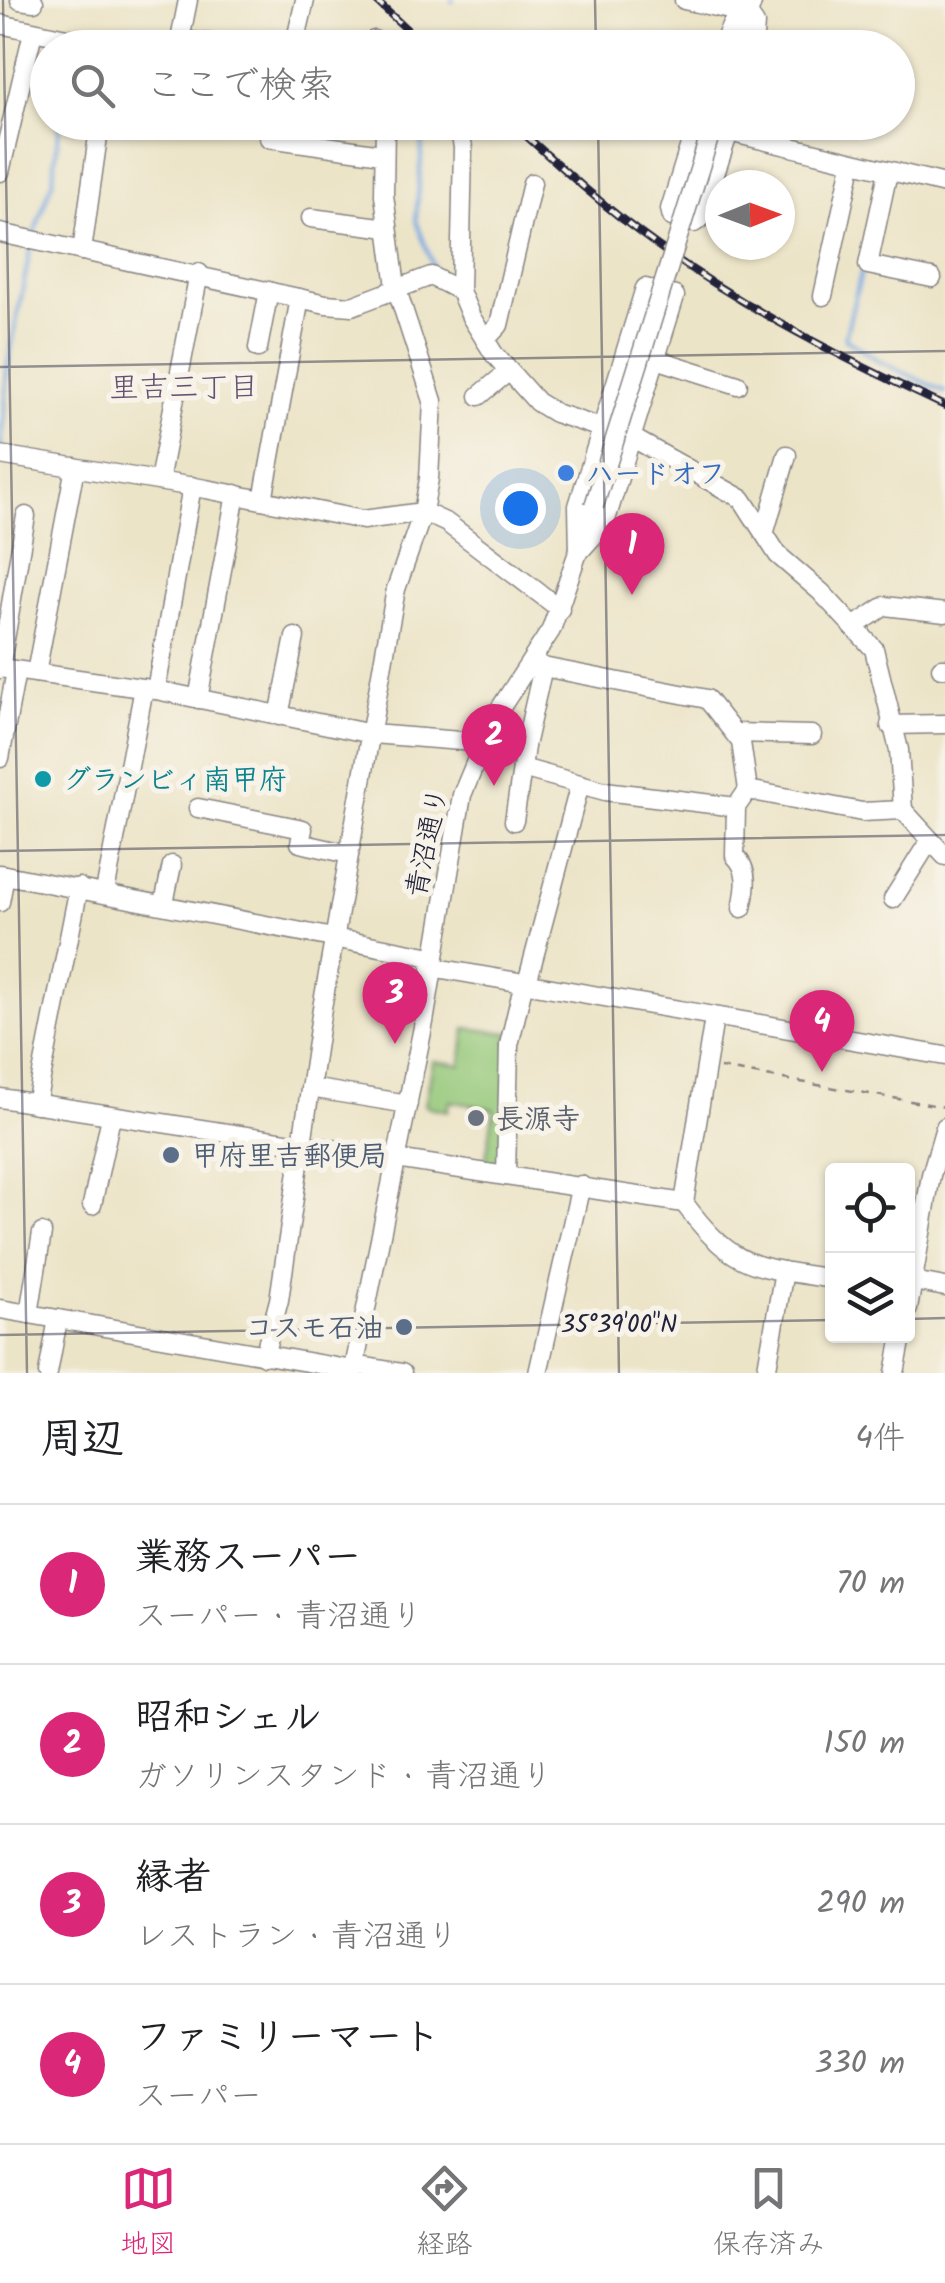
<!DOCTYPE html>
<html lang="ja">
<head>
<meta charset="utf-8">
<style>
	body { margin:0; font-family:Kalam,"Klee One",sans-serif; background:#f2f2f2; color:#202124 }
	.controls { position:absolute; right:30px; bottom:30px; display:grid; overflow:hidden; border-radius:10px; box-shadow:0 2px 8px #0004 }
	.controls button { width:90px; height:90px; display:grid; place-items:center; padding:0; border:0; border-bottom:2px solid #e0e0e0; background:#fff; color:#202124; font:50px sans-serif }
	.compass { position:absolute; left:705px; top:170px; width:90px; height:90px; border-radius:50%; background:#fff; box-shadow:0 2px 8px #0004; rotate:89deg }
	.you { position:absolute; left:520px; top:508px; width:35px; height:35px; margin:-25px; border:8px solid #fff; border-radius:50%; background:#1a73e8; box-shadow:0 0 0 15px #1a73e833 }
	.badge { display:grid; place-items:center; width:65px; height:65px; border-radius:50%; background:#db2777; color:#fff; font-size:32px; font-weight:700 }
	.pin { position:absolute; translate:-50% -82px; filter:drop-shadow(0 2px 5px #0008) }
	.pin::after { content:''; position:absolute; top:52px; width:35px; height:30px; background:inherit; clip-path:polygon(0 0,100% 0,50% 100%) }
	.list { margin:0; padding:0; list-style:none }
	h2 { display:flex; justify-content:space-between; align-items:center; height:130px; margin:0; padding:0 40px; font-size:42px }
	h2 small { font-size:32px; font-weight:400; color:#757577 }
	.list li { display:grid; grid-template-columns:65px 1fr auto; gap:30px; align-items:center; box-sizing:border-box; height:160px; padding:0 40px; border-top:2px solid #e0e0e0 }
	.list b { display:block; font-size:38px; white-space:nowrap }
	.list p { margin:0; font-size:32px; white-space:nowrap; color:#757577 }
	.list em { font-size:32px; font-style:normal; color:#757577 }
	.icon { flex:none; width:55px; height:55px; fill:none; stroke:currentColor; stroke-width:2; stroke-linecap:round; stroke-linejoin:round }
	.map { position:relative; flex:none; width:945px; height:1373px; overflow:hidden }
	.search { position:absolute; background:#fff; box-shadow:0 2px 8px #0004; left:30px; right:30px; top:30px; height:110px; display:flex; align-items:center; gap:25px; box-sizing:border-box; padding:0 35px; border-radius:55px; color:#757577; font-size:38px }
	.sheet { height:770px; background:#fff }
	nav { display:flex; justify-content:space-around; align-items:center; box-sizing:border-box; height:140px; border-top:2px solid #e0e0e0; background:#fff; font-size:28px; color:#757577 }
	nav a { display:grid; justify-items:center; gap:5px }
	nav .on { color:#db2777 }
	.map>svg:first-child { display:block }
	.green { fill:#94c879; stroke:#5b755a; stroke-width:2.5 }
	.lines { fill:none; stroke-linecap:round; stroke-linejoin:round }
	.stream { stroke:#77a9e2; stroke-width:4 }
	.minor-casing { stroke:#878381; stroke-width:21 }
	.path { stroke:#878381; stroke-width:2.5; stroke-dasharray:8 8; stroke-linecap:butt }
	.minor { stroke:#fff; stroke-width:18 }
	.rail-casing { stroke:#22223b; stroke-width:8 }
	.rail { stroke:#f7f3e8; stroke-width:4; stroke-dasharray:11; stroke-linecap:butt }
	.minor-bridge-casing { stroke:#878381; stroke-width:21; stroke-linecap:butt }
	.minor-bridge { stroke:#fff; stroke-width:18 }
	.ticks { fill:none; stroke:#22223b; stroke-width:2.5; stroke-opacity:0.45 }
	.shop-dot { fill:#3f7fe0; stroke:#f7f3e8; stroke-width:4 }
	.culture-dot { fill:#0f9aa8; stroke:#f7f3e8; stroke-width:4 }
	.worship-dot { fill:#6b7280; stroke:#f7f3e8; stroke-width:4 }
	.service-dot { fill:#5c6f8a; stroke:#f7f3e8; stroke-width:4 }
	.labels { text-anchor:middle; stroke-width:10; stroke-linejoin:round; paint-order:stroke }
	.shop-label { font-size:28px; font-weight:bold; fill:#366cbe; stroke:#f7f3e8; text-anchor:start }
	.culture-label { font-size:28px; font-weight:bold; fill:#0d838f; stroke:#f7f3e8; text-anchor:start }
	.street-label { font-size:28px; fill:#22223b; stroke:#f7f3e8 }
	.worship-label { font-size:28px; font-weight:bold; fill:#5b616d; stroke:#f7f3e8; text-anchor:start }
	.service-label { font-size:28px; font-weight:bold; fill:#4e5e75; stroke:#f7f3e8; text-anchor:start }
	.neighbourhood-label { font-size:30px; fill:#645070; stroke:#f7f3e8 }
	.ticks-label { font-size:25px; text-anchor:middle; fill:#22223b; stroke:#f7f3e8; stroke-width:10; stroke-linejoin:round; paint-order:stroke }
</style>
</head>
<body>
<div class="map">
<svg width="945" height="1373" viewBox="0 0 945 1373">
	<rect width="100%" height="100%" fill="#f7f3e8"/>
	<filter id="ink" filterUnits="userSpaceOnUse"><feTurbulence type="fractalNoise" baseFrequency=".01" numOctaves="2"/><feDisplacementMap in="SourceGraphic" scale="20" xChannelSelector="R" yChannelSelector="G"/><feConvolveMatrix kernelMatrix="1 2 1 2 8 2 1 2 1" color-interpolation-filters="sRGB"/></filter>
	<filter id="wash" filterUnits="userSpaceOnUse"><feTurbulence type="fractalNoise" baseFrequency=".0048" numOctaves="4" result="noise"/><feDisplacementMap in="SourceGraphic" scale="40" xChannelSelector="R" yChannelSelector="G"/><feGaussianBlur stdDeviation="2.25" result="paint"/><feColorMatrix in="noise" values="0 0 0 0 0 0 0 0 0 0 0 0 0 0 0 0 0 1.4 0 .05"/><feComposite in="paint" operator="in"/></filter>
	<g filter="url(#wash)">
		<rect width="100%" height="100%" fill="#ece4c7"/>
		<polygon class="green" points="466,1028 509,1033 502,1170 484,1169 494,1109 450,1101 448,1111 425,1106 433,1061 461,1065"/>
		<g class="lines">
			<g class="stream">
				<polyline points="452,1 453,0"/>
				<polyline points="401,37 411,48"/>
				<polyline points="424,122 416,220 434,269"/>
				<polyline points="34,234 53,179 60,122"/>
				<polyline points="862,269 845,338 879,361 945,392"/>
				<polyline points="1,448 7,370 31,246"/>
			</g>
		</g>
	</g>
	<g filter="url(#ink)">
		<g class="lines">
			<g class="minor-casing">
				<g id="minor">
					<polyline points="20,0 34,2"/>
					<polyline points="188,0 180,40 256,48"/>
					<polyline points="684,0 748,14 755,24 753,48"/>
					<polyline points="0,24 71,39"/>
					<polyline points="294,48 305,0"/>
					<polyline points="372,48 374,40"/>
					<polyline points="721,48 732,24 748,14"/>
					<polyline points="737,48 753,0"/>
					<polyline points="272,122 269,138 382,154"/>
					<polyline points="458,122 463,147 460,291 471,317 494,354 537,402 555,413 601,428"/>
					<polyline points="697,122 670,209 672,217 694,223 700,219 729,132"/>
					<polyline points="731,122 729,132 945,184"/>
					<polyline points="0,172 33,32"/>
					<polyline points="888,172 868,265 932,278"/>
					<polyline points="311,218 388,228"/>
					<polyline points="0,233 326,304 352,306 431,276 460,291"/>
					<polyline points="82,251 100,122"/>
					<polygon points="645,288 675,296 605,523 579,552 578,506"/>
					<polyline points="823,296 852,164"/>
					<polyline points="485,340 499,325 532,183"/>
					<polyline points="258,348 269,291"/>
					<polyline points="656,359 738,385"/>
					<polyline points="479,396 509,371"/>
					<polyline points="631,437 742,499 778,555 821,592 874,649 899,750 903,810"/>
					<polyline points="0,455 206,489 363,520 423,512 447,523 560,609"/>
					<polyline points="159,481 199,273"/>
					<polyline points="263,500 300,298"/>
					<polyline points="765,531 787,455"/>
					<polyline points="853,627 885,606 945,613"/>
					<polyline points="543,667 707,699 741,742 748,790"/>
					<polyline points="0,668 156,690 372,734 525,746 543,667 532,660"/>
					<polyline points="941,668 945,668"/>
					<polyline points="0,669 26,516"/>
					<polyline points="36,673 75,467"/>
					<polyline points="156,690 192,486"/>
					<polyline points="198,699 236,494"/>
					<polyline points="279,716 295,637"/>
					<polyline points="890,725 945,724"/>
					<polyline points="735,733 812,735"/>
					<polyline points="525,746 522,768 605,791 736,807 748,790 862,812 903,810 945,856"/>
					<polyline points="0,758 16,671"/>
					<path d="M 736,807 L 735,856 C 750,870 746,890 742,908"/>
					<polyline points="198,808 303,829 300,843 349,854"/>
					<polyline points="514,821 522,768"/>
					<polyline points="0,874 432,957"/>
					<polyline points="105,892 144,688"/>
					<polyline points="893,899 930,840"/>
					<polyline points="0,902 5,875"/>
					<polyline points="164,903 172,865"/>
					<polyline points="431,967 945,1056"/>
					<polyline points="527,983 580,784"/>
					<polyline points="310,1088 408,1104"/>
					<polyline points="0,1098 506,1176 509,1045 524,982"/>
					<polyline points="36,1104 79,887"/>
					<polyline points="506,1176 684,1203 714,1018"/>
					<path d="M 684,1203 C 734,1270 753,1266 832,1279"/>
					<polyline points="92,1205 111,1117"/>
					<polyline points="908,1280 945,1287"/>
					<polyline points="0,1309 353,1370"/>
					<polyline points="908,1309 931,1175 945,1127"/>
					<polyline points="29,1314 42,1233"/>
					<polyline points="264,1356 279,1300 322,1008 396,589 423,512 429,479 433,401 396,287 384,195 385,122"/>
					<polyline points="355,1365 402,1373"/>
					<polyline points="48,1373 58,1319"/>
					<polyline points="353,1373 424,1022 462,795 494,718 551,630 594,506"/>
					<polyline points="538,1373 581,1185"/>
					<polyline points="766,1373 784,1271"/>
					<polyline points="895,1373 902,1336"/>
				</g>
			</g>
			<polyline class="path" points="720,1068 945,1107"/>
			<use href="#minor" class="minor"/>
			<g class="rail-casing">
				<g id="rail">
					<polyline points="375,0 427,48"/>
					<path d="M 511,122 C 558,165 606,209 658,246 C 747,310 846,360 945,406"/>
				</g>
			</g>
			<use href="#rail" class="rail"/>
			<g class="minor-bridge-casing">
				<polyline id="minor-bridge" points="594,506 714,122"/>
			</g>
			<use href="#minor-bridge" class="minor-bridge"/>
		</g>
	</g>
	<path class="ticks" d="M 3,0 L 27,1373M 595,0 L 596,48M 598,122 L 619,1373M 0,367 L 945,351M 0,851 L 945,835M 908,1319 L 945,1318M 0,1335 L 832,1320"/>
	<circle class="shop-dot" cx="566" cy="473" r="10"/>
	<circle class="culture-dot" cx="43" cy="779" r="10"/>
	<circle class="worship-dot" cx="476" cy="1118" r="10"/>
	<g class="service-dot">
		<circle cx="171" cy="1155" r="10"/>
		<circle cx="404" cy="1327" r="10"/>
	</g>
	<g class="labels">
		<g class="shop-label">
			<text x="586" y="483">ハードオフ</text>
		</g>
		<g class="culture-label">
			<text x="63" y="789">グランビィ南甲府</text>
		</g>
		<g class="street-label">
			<text transform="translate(426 842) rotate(-78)" y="10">青沼通り</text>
		</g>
		<g class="worship-label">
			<text x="496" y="1128">長源寺</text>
		</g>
		<g class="service-label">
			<text x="191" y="1165">甲府里吉郵便局</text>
			<text x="384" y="1337" text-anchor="end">コスモ石油</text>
		</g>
		<g class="neighbourhood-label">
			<text x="184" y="397">里吉三丁目</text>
		</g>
	</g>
	<g class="ticks-label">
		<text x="619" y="1332">35°39'00"N</text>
	</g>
</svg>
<div class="controls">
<button><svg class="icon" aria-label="locate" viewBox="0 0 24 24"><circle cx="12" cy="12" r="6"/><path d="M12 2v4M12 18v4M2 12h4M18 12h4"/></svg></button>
<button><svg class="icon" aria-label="layers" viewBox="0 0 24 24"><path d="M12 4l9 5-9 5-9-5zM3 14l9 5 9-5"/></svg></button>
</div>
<svg class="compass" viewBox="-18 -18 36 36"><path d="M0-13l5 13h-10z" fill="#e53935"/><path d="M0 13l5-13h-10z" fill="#757577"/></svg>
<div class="you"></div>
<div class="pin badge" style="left:632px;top:595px">1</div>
<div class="pin badge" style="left:494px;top:786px">2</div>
<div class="pin badge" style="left:395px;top:1044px">3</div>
<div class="pin badge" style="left:822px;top:1072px">4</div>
<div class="search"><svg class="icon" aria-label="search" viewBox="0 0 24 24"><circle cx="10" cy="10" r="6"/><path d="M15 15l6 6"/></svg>ここで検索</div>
</div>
<section class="sheet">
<h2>周辺<small>4件</small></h2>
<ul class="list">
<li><span class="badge">1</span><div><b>業務スーパー</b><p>スーパー · 青沼通り</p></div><em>70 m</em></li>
<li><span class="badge">2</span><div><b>昭和シェル</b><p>ガソリンスタンド · 青沼通り</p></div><em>150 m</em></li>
<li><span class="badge">3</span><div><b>縁者</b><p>レストラン · 青沼通り</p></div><em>290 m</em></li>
<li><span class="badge">4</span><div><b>ファミリーマート</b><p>スーパー</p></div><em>330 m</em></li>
</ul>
</section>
<nav>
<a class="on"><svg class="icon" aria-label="map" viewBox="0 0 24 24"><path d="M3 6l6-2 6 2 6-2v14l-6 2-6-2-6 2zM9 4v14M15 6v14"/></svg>地図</a>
<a><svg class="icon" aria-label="directions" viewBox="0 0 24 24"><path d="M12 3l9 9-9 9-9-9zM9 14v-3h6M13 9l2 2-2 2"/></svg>経路</a>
<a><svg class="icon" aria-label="saved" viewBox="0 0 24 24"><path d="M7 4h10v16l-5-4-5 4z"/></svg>保存済み</a>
</nav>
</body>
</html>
